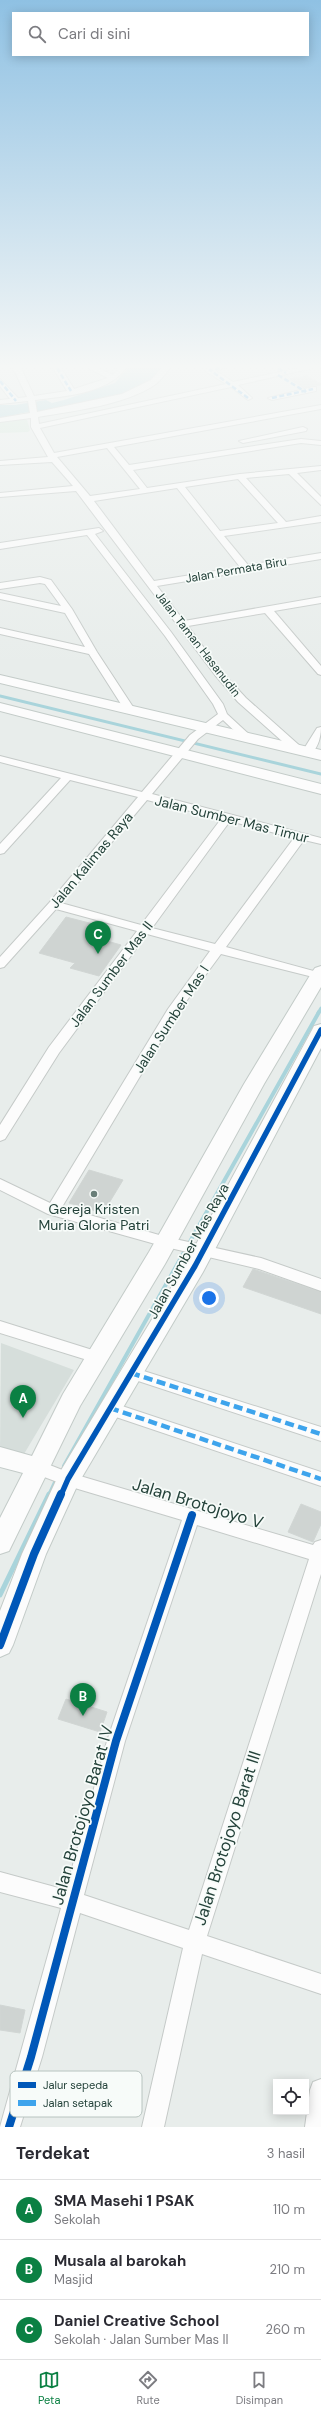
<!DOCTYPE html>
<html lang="id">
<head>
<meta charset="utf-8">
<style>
	body { margin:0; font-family:"DM Sans",sans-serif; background:#f2f2f3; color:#2b2b33 }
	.controls { position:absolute; right:12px; bottom:12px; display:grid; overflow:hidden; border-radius:0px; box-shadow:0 2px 10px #0003 }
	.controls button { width:36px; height:36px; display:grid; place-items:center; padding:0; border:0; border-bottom:1px solid #e1e1e2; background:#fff; color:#2b2b33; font:20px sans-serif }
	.you { position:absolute; left:209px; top:1298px; width:14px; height:14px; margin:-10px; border:3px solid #fff; border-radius:50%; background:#1a73e8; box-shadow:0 0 0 6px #1a73e833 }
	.badge { display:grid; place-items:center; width:26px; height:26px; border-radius:50%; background:#0b8043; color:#fff; font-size:13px; font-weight:700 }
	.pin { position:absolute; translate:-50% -33px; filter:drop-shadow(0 1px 2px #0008) }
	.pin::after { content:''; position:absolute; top:21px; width:14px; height:12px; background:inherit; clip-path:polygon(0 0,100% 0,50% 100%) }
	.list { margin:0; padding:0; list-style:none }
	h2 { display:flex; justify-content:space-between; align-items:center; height:52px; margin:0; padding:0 16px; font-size:17px }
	h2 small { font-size:13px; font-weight:400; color:#7c7c81 }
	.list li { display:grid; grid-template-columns:26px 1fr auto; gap:12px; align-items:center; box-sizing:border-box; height:60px; padding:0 16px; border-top:1px solid #e1e1e2 }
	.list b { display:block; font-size:15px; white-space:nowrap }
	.list p { margin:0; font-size:13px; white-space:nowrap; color:#7c7c81 }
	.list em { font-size:13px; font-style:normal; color:#7c7c81 }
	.icon { flex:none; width:22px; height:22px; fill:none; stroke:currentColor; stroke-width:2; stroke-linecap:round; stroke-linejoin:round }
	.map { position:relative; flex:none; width:321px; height:2127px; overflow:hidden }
	.search { position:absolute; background:#fff; box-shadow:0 2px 10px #0003; left:12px; right:12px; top:12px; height:44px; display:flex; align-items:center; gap:10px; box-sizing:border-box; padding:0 14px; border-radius:0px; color:#7c7c81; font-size:15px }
	.sheet { height:232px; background:#fff }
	nav { display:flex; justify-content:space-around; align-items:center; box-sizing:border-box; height:56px; border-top:1px solid #e1e1e2; background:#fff; font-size:11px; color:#7c7c81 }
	nav a { display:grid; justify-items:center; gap:2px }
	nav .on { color:#0b8043 }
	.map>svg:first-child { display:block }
	.built { fill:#d6dedb }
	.green { fill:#d1e6d8 }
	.water { fill:#a9d4db }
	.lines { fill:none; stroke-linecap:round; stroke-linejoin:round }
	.stream-far2 { stroke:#a9d4db; stroke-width:3 }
	.stream-far1 { stroke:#a9d4db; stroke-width:4 }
	.stream { stroke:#a9d4db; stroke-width:5 }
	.building { fill:#cfd4d2; stroke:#d1d6d4 }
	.street-casing { stroke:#c5cac8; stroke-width:2 }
	.secondary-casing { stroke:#c3cbc8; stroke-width:2 }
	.street { fill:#fcfcfc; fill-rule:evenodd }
	.secondary { fill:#fcfcfc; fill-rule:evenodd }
	.quiet-far1 { stroke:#3ea4ec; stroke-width:2.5; stroke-dasharray:5 2.5; stroke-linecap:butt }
	.quiet { stroke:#3ea4ec; stroke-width:4.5; stroke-dasharray:9 4.5; stroke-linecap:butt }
	.cycleway-far1-casing { stroke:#f7fbf9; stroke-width:8 }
	.cycleway-casing { stroke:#f7fbf9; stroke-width:10 }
	.cycleway-far1 { stroke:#0057b8; stroke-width:5.5 }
	.cycleway { stroke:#0057b8; stroke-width:8 }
	.poi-dot { fill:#697e78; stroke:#f7fbf9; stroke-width:1.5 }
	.labels { text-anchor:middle; stroke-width:3.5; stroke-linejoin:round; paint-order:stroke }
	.far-street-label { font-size:12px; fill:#24423a; stroke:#f7fbf9 }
	.street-label { font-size:14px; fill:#24423a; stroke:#f7fbf9 }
	.poi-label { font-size:14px; fill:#24423a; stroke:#f7fbf9 }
	.near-street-label { font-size:17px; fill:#24423a; stroke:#f7fbf9 }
	.key { fill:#f7fbf9; stroke:#b8c4c0; stroke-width:1 }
	.key-label { font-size:11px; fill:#24423a }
</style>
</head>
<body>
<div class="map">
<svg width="321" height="2127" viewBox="0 0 321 2127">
	<rect width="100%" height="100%" fill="#e8edeb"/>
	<polygon class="built" points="1,1343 74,1370 21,1459 0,1451"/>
	<polygon class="green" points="19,420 27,420 30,430 28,432 0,433 0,422"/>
	<path class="water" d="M 128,368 L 162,368 C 138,399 77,404 40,413 C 29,409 12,417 0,417 L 0,405 L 15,405 L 46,400 L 52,403 L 64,400 L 115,383 Z"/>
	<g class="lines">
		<g class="stream-far2">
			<polyline points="0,696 321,774"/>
			<polyline points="318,1013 321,1008"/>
		</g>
		<g class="stream-far1">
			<polyline points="64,1466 319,1012"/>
			<polyline points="49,1495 57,1478"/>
		</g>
		<polyline class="stream" points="0,1595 49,1494"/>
	</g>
	<g class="building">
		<polygon points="307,376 321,384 321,385 304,388 290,379"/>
		<polygon points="66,917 101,926 93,937 121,945 99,976 70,968 75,963 39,953"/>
		<polygon points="89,1170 123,1180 103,1213 69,1203"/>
		<polygon points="253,1269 321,1292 321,1314 243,1287"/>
		<polygon points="301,1504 321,1512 321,1524 313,1542 288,1532"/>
		<polygon points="66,1699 107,1712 100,1732 58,1719"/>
		<polygon points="0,2005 25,2010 20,2033 0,2030"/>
	</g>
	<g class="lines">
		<g class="street-casing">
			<g id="street">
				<path d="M 13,368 L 21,368 L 34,396 L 67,391 L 53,368 L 61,368 L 74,389 L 108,378 L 88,368 L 98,368 L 113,375 L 118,368 L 126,368 C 107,394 65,396 35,400 L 37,412 L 122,394 L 151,380 L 162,368 L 170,368 C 166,373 161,380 156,384 C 126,405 73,411 38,417 L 39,424 L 226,384 L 207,372 L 206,370 L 209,368 L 224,368 L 216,371 L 233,382 L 299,368 L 313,368 L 238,385 L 252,398 L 248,400 L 231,387 L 40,428 L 54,453 L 321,405 L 321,409 L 114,447 L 129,465 L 301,439 L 321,441 L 321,445 L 301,443 L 133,470 L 147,488 L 240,474 L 321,466 L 321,470 L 297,473 L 321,497 L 321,505 L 289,474 L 246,478 L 286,522 L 321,516 L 321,522 L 224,536 L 248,565 L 321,553 L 321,559 L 157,586 L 184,621 L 321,597 L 321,603 L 274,611 L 321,666 L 321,675 L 318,674 L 265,613 L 188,626 L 221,671 L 246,698 L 300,746 L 300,750 L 292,750 L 238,702 L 215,675 L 76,491 L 0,497 L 0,493 L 73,486 L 52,462 L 0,465 L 0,461 L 48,457 L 31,427 L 31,418 L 0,422 L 0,418 L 30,413 L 28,401 L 0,404 L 0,400 L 10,399 L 0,386 L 0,379 L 18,398 L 27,397 ZM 107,448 L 140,489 L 90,496 L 57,457 ZM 238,479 L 278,523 L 220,531 L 185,487 ZM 177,488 L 240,567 L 154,581 L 94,501 Z"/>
				<polygon points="313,387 316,387 316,391 272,400 268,398"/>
				<polygon points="303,427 307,429 306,431 243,443 239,441"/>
				<path d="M 99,528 L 103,531 L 95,534 L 171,632 L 223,704 L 227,714 L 253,738 L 248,741 L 244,740 L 223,720 L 198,739 L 152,794 L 321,838 L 321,844 L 304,840 L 226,947 L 321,973 L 321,979 L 221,954 L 179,1011 L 62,1207 L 166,1237 L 261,1258 L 321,1279 L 321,1291 L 259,1269 L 166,1247 L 48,1214 L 0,1190 L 0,1179 L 50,1203 L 168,1009 L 210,951 L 147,934 L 59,1053 L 5,1139 L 0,1141 L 0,1125 L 49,1047 L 137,931 L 56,909 L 4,967 L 0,968 L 0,957 L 49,903 L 138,797 L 70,780 L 4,853 L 0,854 L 0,844 L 61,778 L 0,762 L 0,756 L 142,792 L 190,735 L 218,714 L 213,704 L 165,636 L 87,535 L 0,549 L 0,543 ZM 147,800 L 221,819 L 141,925 L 61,903 ZM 230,821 L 294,838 L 215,944 L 152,928 Z"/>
				<polygon points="40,577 51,580 72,609 97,652 135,710 134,712 126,712 89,654 0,634 0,628 85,647 65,613 0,599 0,593 61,606 45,584 40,583 0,589 0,583"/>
				<path d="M 321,727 C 321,736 318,752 307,755 L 303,754 L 302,752 L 317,728 Z"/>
				<polygon points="0,1321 102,1353 105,1357 102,1361 97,1363 0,1333"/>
				<polygon points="131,1367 321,1427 321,1441 126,1377 123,1373 126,1369"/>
				<polygon points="110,1402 321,1472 321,1486 104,1413 102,1408 104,1403"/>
				<path d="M 37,1460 L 70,1473 L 313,1545 L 315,1542 L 321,1540 L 321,1574 L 207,1936 L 321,1974 L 321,1994 L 202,1954 L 164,2127 L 142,2127 L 183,1948 L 80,1913 L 42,2057 L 20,2127 L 0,2127 L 61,1908 L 0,1892 L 0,1872 L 66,1890 L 107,1741 L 182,1520 L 68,1486 L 31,1472 L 29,1467 L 31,1462 ZM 197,1525 L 309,1559 L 189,1930 L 84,1895 L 125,1741 Z"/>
				<polygon points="321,2079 321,2127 305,2127 310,2090 313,2082"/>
			</g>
		</g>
		<g class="secondary-casing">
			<g id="secondary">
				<polygon points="0,675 321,750 321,760 0,683"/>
				<polygon points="0,703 321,784 321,794 0,711"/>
				<polygon points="321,966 321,987 264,1084 165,1264 80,1406 9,1551 0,1554 0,1518 23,1473 0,1467 0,1447 32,1456 63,1394 149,1252 244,1084 312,972 315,968"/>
				<polygon points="321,1024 321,1048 203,1272 78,1484 46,1554 13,1645 9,1653 0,1657 0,1611 22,1554 60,1472 187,1261 312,1030 314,1026"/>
			</g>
		</g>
		<use href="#street" class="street"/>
		<use href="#secondary" class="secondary"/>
		<g class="quiet-far1">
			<polyline points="57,368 71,391"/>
			<polyline points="220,368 210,370 248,398"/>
			<polyline points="278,368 286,373"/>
			<polyline points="278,375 306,392"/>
			<polyline points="0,381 16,401"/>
			<polyline points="272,398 313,389"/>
		</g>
		<g class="quiet">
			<polyline points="131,1373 321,1434"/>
			<polyline points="110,1408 321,1479"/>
		</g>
		<g class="cycleway-far1-casing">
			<polyline id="cycleway-far1" points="61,1495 68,1479 195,1266 321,1030"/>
		</g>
		<g class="cycleway-casing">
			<g id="cycleway">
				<polyline points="0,1645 34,1554 61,1494"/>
				<polyline points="9,2127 31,2057 116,1741 192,1515"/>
			</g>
		</g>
		<use href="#cycleway-far1" class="cycleway-far1"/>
		<use href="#cycleway" class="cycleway"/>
	</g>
	<linearGradient id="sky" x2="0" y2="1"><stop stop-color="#8fc1e3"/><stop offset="0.55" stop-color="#f5f7f6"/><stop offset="1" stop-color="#f5f7f6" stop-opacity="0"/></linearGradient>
	<rect width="321" height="666" fill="url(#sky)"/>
	<circle class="poi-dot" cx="94" cy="1194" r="4"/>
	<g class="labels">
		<g class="far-street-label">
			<text transform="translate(236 570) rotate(-10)" y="4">Jalan Permata Biru</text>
			<text transform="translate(198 644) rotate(52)" y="4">Jalan Taman Hasanudin</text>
		</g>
		<g class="street-label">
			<text transform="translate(232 819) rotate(14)" y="5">Jalan Sumber Mas Timur</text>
			<text transform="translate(91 860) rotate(-50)" y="5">Jalan Kalimas Raya</text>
			<text transform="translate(111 974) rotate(-53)" y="5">Jalan Sumber Mas II</text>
			<text transform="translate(171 1019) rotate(-57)" y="5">Jalan Sumber Mas I</text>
			<text transform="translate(188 1251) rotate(-61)" y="5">Jalan Sumber Mas Raya</text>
		</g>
		<g class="poi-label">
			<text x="94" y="1214">Gereja Kristen<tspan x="94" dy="16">Muria Gloria Patri</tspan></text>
		</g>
		<g class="near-street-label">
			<text transform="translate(198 1503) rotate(17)" y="6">Jalan Brotojoyo V</text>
			<text transform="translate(82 1815) rotate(-74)" y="6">Jalan Brotojoyo Barat IV</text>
			<text transform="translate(227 1838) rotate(-72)" y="6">Jalan Brotojoyo Barat III</text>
		</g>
	</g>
	<rect x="10" y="2071" width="132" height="46" rx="6" class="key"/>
	<rect x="18" y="2082" width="18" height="6" fill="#0057b8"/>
	<rect x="18" y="2100" width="18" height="6" fill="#3ea4ec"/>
	<g class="key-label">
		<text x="43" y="2089">Jalur sepeda</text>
		<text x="43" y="2107">Jalan setapak</text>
	</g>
</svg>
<div class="controls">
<button><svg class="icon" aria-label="locate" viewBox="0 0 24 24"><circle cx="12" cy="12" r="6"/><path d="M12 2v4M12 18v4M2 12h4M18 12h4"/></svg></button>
</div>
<div class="you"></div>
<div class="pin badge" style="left:23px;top:1418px">A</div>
<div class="pin badge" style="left:83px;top:1716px">B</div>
<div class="pin badge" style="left:98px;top:954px">C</div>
<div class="search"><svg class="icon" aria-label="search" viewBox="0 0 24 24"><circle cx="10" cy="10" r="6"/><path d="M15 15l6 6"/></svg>Cari di sini</div>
</div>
<section class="sheet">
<h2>Terdekat<small>3 hasil</small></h2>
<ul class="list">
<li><span class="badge">A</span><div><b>SMA Masehi 1 PSAK</b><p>Sekolah</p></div><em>110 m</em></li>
<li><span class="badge">B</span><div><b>Musala al barokah</b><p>Masjid</p></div><em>210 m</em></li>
<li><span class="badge">C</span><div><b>Daniel Creative School</b><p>Sekolah · Jalan Sumber Mas II</p></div><em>260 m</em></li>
</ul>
</section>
<nav>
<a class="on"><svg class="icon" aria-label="map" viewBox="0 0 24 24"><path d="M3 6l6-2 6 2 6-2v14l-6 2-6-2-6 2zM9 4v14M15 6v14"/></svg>Peta</a>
<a><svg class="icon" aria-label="directions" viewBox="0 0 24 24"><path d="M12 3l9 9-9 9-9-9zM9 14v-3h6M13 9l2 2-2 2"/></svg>Rute</a>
<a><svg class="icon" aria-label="saved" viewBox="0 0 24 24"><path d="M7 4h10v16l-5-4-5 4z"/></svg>Disimpan</a>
</nav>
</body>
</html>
